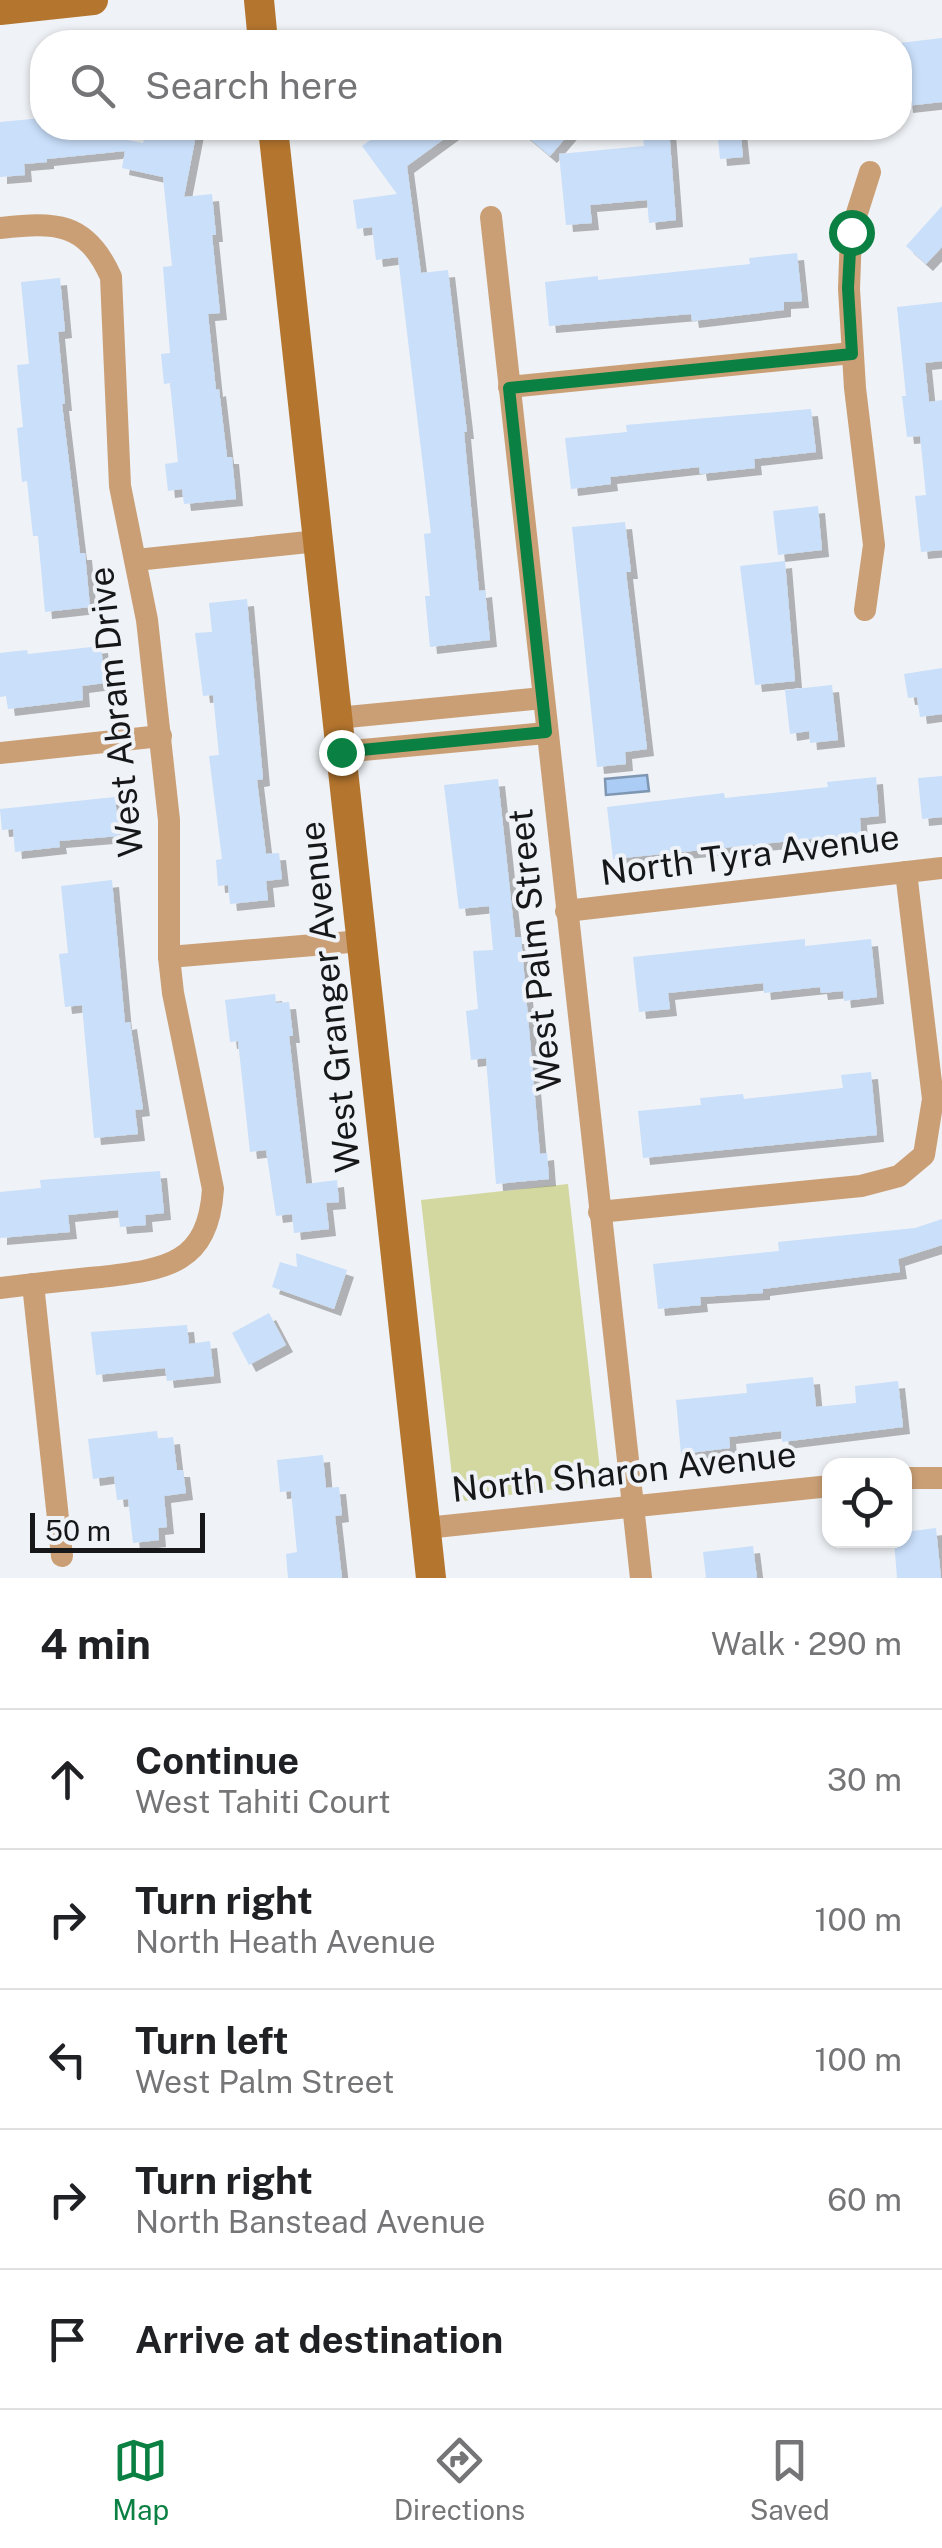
<!DOCTYPE html>
<html lang="en">
<head>
<meta charset="utf-8">
<style>
	body { margin:0; font-family:"Public Sans",sans-serif; background:#f6f6f6; color:#202124 }
	.controls { position:absolute; right:30px; bottom:30px; display:grid; overflow:hidden; border-radius:20px; box-shadow:0 2px 8px #0004 }
	.controls button { width:90px; height:90px; display:grid; place-items:center; padding:0; border:0; border-bottom:2px solid #e0e0e0; background:#fff; color:#202124; font:50px sans-serif }
	.scale { position:absolute; left:30px; bottom:25px; width:175px; box-sizing:border-box; padding-left:10px; border:5px solid #161719; border-top:0; font-size:28px; line-height:35px; white-space:nowrap; color:#161719; -webkit-text-stroke:8px #eff2f6; paint-order:stroke }
	.stop { position:absolute; width:30px; height:30px; margin:-22px; border:8px solid #0b8043; border-radius:50%; background:#fff }
	.stop.end { background:#0b8043; border-color:#fff; box-shadow:0 2px 10px #0008 }
	.list { margin:0; padding:0; list-style:none }
	h2 { display:flex; justify-content:space-between; align-items:center; height:130px; margin:0; padding:0 40px; font-size:42px }
	h2 small { font-size:32px; font-weight:400; color:#757577 }
	.list li { display:grid; grid-template-columns:65px 1fr auto; gap:30px; align-items:center; box-sizing:border-box; height:140px; padding:0 40px; border-top:2px solid #e0e0e0 }
	.list b { display:block; font-size:38px; white-space:nowrap }
	.list p { margin:0; font-size:32px; white-space:nowrap; color:#757577 }
	.list em { font-size:32px; font-style:normal; color:#757577 }
	.icon { flex:none; width:55px; height:55px; fill:none; stroke:currentColor; stroke-width:2; stroke-linecap:round; stroke-linejoin:round }
	.map { position:relative; flex:none; width:942px; height:1578px; overflow:hidden }
	.search { position:absolute; background:#fff; box-shadow:0 2px 8px #0004; left:30px; right:30px; top:30px; height:110px; display:flex; align-items:center; gap:25px; box-sizing:border-box; padding:0 35px; border-radius:40px; color:#757577; font-size:38px }
	.sheet { height:830px; background:#fff }
	nav { display:flex; justify-content:space-around; align-items:center; box-sizing:border-box; height:140px; border-top:2px solid #e0e0e0; background:#fff; font-size:28px; color:#757577 }
	nav a { display:grid; justify-items:center; gap:5px }
	nav .on { color:#0b8043 }
	.map>svg:first-child { display:block }
	.green { fill:#d3d8a0 }
	.water { fill:#abccf4; stroke:#7e96b2; stroke-width:2.5 }
	.building { fill:#c9dffa; filter:url(#shadow) }
	.lines { fill:none; stroke-linecap:round; stroke-linejoin:round }
	.street { stroke:#ca9f75; stroke-width:22 }
	.secondary { stroke:#b4752e; stroke-width:30 }
	.route { stroke:#0b8043; stroke-width:12 }
	.labels { text-anchor:middle; stroke-width:8; stroke-linejoin:round; paint-order:stroke }
	.street-label { font-size:35px; fill:#161719; stroke:#eff2f6 }
</style>
</head>
<body>
<div class="map">
<svg width="942" height="1578" viewBox="0 0 942 1578">
	<defs>
		<filter id="shadow"><feDropShadow dx="7" dy="7" stdDeviation="0" flood-color="#0004"/></filter>
	</defs>
	<rect width="100%" height="100%" fill="#eff2f6"/>
	<polygon class="green" points="568,1184 600,1470 586,1485 465,1501 453,1485 421,1200"/>
	<polygon class="water" points="647,775 649,791 606,795 605,779"/>
	<g class="building">
		<polygon points="942,38 942,102 906,106 900,43"/>
		<polygon points="42,118 42,128 106,128 107,136 143,143 146,128 197,130 184,197 212,194 216,235 212,235 220,313 208,314 216,390 219,389 227,457 232,457 236,499 184,504 182,489 168,491 165,464 178,462 170,383 164,384 161,354 170,353 163,267 172,266 163,177 122,168 125,151 47,159 47,162 24,164 25,175 0,177 0,122"/>
		<polygon points="387,128 459,128 407,166 421,273 448,270 467,432 464,432 479,591 485,590 490,640 430,647 425,596 430,596 424,534 431,533 398,257 376,260 372,227 357,229 353,200 397,194 362,146"/>
		<polygon points="517,128 574,128 550,156"/>
		<polygon points="642,128 669,128 676,220 649,223 647,200 590,205 592,223 566,225 559,154 644,146"/>
		<polygon points="717,128 740,128 743,157 720,159"/>
		<polygon points="942,206 942,247 926,264 906,246"/>
		<polygon points="797,253 802,301 784,302 784,310 692,321 691,314 549,326 545,282 598,276 598,280 750,264 749,258"/>
		<polygon points="60,278 65,331 58,332 65,404 62,404 80,553 85,553 90,607 45,612 38,536 33,536 27,481 22,482 17,428 23,427 17,365 29,364 21,282"/>
		<polygon points="942,302 942,361 925,363 929,402 942,400 942,550 921,552 915,496 926,495 920,436 907,437 902,396 906,396 897,307"/>
		<polygon points="811,409 816,452 754,459 755,468 700,474 699,467 610,477 611,484 571,489 565,438 627,432 626,425"/>
		<polygon points="818,506 822,550 778,555 773,511"/>
		<polygon points="625,522 631,572 626,572 647,749 625,752 626,764 597,767 572,527"/>
		<polygon points="785,561 795,681 755,685 740,566"/>
		<polygon points="247,599 263,779 257,780 266,854 279,853 282,879 266,881 268,900 230,904 228,885 218,886 216,860 222,859 209,756 219,755 213,695 203,696 195,633 212,632 209,603"/>
		<polygon points="101,646 105,683 82,686 83,700 8,709 6,696 0,697 0,653 27,650 28,654"/>
		<polygon points="942,668 942,714 920,717 917,697 908,698 904,674"/>
		<polygon points="832,685 838,740 810,743 809,731 790,734 785,690"/>
		<polygon points="942,776 942,817 922,819 918,778"/>
		<polygon points="876,777 879,816 860,818 861,834 613,859 607,807 724,793 725,798 828,787 827,782"/>
		<polygon points="498,779 515,937 521,937 540,1154 547,1153 549,1179 496,1184 486,1058 471,1060 466,1011 478,1009 473,951 493,950 489,906 459,909 444,785"/>
		<polygon points="115,797 119,836 59,841 60,847 15,852 13,829 2,830 0,809"/>
		<polygon points="112,880 125,1023 130,1022 143,1109 135,1110 138,1134 94,1138 82,1005 65,1007 59,954 68,953 61,886"/>
		<polygon points="805,939 805,946 871,939 877,997 844,1001 843,991 821,993 820,987 764,993 763,983 668,993 670,1009 639,1012 633,957"/>
		<polygon points="275,994 276,1003 289,1002 293,1036 289,1036 306,1184 337,1180 339,1202 326,1203 329,1229 294,1233 292,1214 276,1216 266,1150 250,1152 238,1041 230,1042 225,1000"/>
		<polygon points="871,1072 877,1135 643,1158 638,1111 701,1105 700,1098 743,1094 744,1099 843,1088 841,1075"/>
		<polygon points="160,1171 164,1213 145,1215 146,1225 120,1227 118,1210 68,1215 70,1232 0,1238 0,1192 41,1188 40,1180"/>
		<polygon points="942,1219 942,1245 898,1259 900,1272 763,1289 763,1293 700,1297 701,1305 658,1309 653,1264 779,1251 778,1242 915,1228"/>
		<polygon points="296,1253 347,1270 334,1309 272,1287 280,1262 297,1267"/>
		<polygon points="269,1313 286,1345 249,1365 232,1333"/>
		<polygon points="187,1325 189,1344 210,1341 214,1376 167,1381 165,1368 96,1375 91,1332"/>
		<polygon points="813,1377 816,1407 856,1403 855,1386 898,1381 903,1427 782,1442 781,1431 729,1437 730,1448 681,1454 676,1400 747,1393 746,1384"/>
		<polygon points="157,1431 158,1439 173,1437 177,1470 183,1470 186,1493 164,1496 167,1527 158,1528 159,1540 133,1543 128,1499 117,1500 114,1476 93,1479 88,1439"/>
		<polygon points="323,1455 326,1488 339,1487 342,1515 335,1516 342,1578 288,1578 286,1554 297,1552 291,1491 280,1492 277,1460"/>
		<polygon points="936,1528 941,1578 897,1578 894,1540 904,1540 904,1532"/>
		<polygon points="753,1546 757,1578 706,1578 703,1552"/>
	</g>
	<g class="lines">
		<g class="street">
			<polyline points="491,217 641,1578"/>
			<path d="M 0,228 C 55,222 86,221 111,277 L 120,486 L 147,620 L 169,820 L 169,957 L 173,993 L 213,1189 C 208,1265 166,1269 101,1277 C 67,1280 34,1284 0,1288"/>
			<polyline points="509,387 852,353"/>
			<polyline points="136,560 318,541"/>
			<polyline points="865,610 874,545 855,388 849,289 851,232 870,172"/>
			<polyline points="337,718 543,698"/>
			<polyline points="341,752 546,733"/>
			<polyline points="0,753 161,736"/>
			<polyline points="566,911 942,868"/>
			<polyline points="169,957 362,941"/>
			<polyline points="599,1212 861,1186 899,1176 924,1155 933,1099 906,872"/>
			<polyline points="33,1284 62,1556"/>
			<polyline points="904,1478 942,1478"/>
			<polyline points="426,1528 830,1486"/>
		</g>
		<g class="secondary">
			<polyline points="259,0 263,42"/>
			<polyline points="0,10 93,0"/>
			<polyline points="273,128 431,1578"/>
		</g>
	</g>
	<g class="lines">
		<polyline class="route" points="341,752 546,732 509,388 852,354 848,288 851,232"/>
	</g>
	<g class="labels">
		<g class="street-label">
			<text transform="translate(116 712) rotate(-96)" y="12">West Abram Drive</text>
			<text transform="translate(750 855) rotate(-7)" y="12">North Tyra Avenue</text>
			<text transform="translate(535 950) rotate(-96)" y="12">West Palm Street</text>
			<text transform="translate(330 997) rotate(-96)" y="12">West Granger Avenue</text>
			<text transform="translate(624 1472) rotate(-6)" y="12">North Sharon Avenue</text>
		</g>
	</g>
</svg>
<div class="controls">
<button><svg class="icon" aria-label="locate" viewBox="0 0 24 24"><circle cx="12" cy="12" r="6"/><path d="M12 2v4M12 18v4M2 12h4M18 12h4"/></svg></button>
</div>
<div class="scale">50 m</div>
<div class="stop" style="left:851px;top:232px"></div>
<div class="stop end" style="left:341px;top:752px"></div>
<div class="search"><svg class="icon" aria-label="search" viewBox="0 0 24 24"><circle cx="10" cy="10" r="6"/><path d="M15 15l6 6"/></svg>Search here</div>
</div>
<section class="sheet">
<h2>4 min<small>Walk · 290 m</small></h2>
<ul class="list">
<li><svg class="icon" aria-label="ahead" viewBox="0 0 24 24"><path d="M12 20V5M6 11l6-6 6 6"/></svg><div><b>Continue</b><p>West Tahiti Court</p></div><em>30 m</em></li>
<li><svg class="icon" aria-label="right" viewBox="0 0 24 24"><path d="M7 20v-9h11M14 6l5 5-5 5"/></svg><div><b>Turn right</b><p>North Heath Avenue</p></div><em>100 m</em></li>
<li><svg class="icon" aria-label="left" viewBox="0 0 24 24"><path d="M17 20v-9H6M10 6l-5 5 5 5"/></svg><div><b>Turn left</b><p>West Palm Street</p></div><em>100 m</em></li>
<li><svg class="icon" aria-label="right" viewBox="0 0 24 24"><path d="M7 20v-9h11M14 6l5 5-5 5"/></svg><div><b>Turn right</b><p>North Banstead Avenue</p></div><em>60 m</em></li>
<li><svg class="icon" aria-label="arrive" viewBox="0 0 24 24"><path d="M6 21V4h12l-3 4 3 4H6"/></svg><div><b>Arrive at destination</b></div></li>
</ul>
</section>
<nav>
<a class="on"><svg class="icon" aria-label="map" viewBox="0 0 24 24"><path d="M3 6l6-2 6 2 6-2v14l-6 2-6-2-6 2zM9 4v14M15 6v14"/></svg>Map</a>
<a><svg class="icon" aria-label="directions" viewBox="0 0 24 24"><path d="M12 3l9 9-9 9-9-9zM9 14v-3h6M13 9l2 2-2 2"/></svg>Directions</a>
<a><svg class="icon" aria-label="saved" viewBox="0 0 24 24"><path d="M7 4h10v16l-5-4-5 4z"/></svg>Saved</a>
</nav>
</body>
</html>
